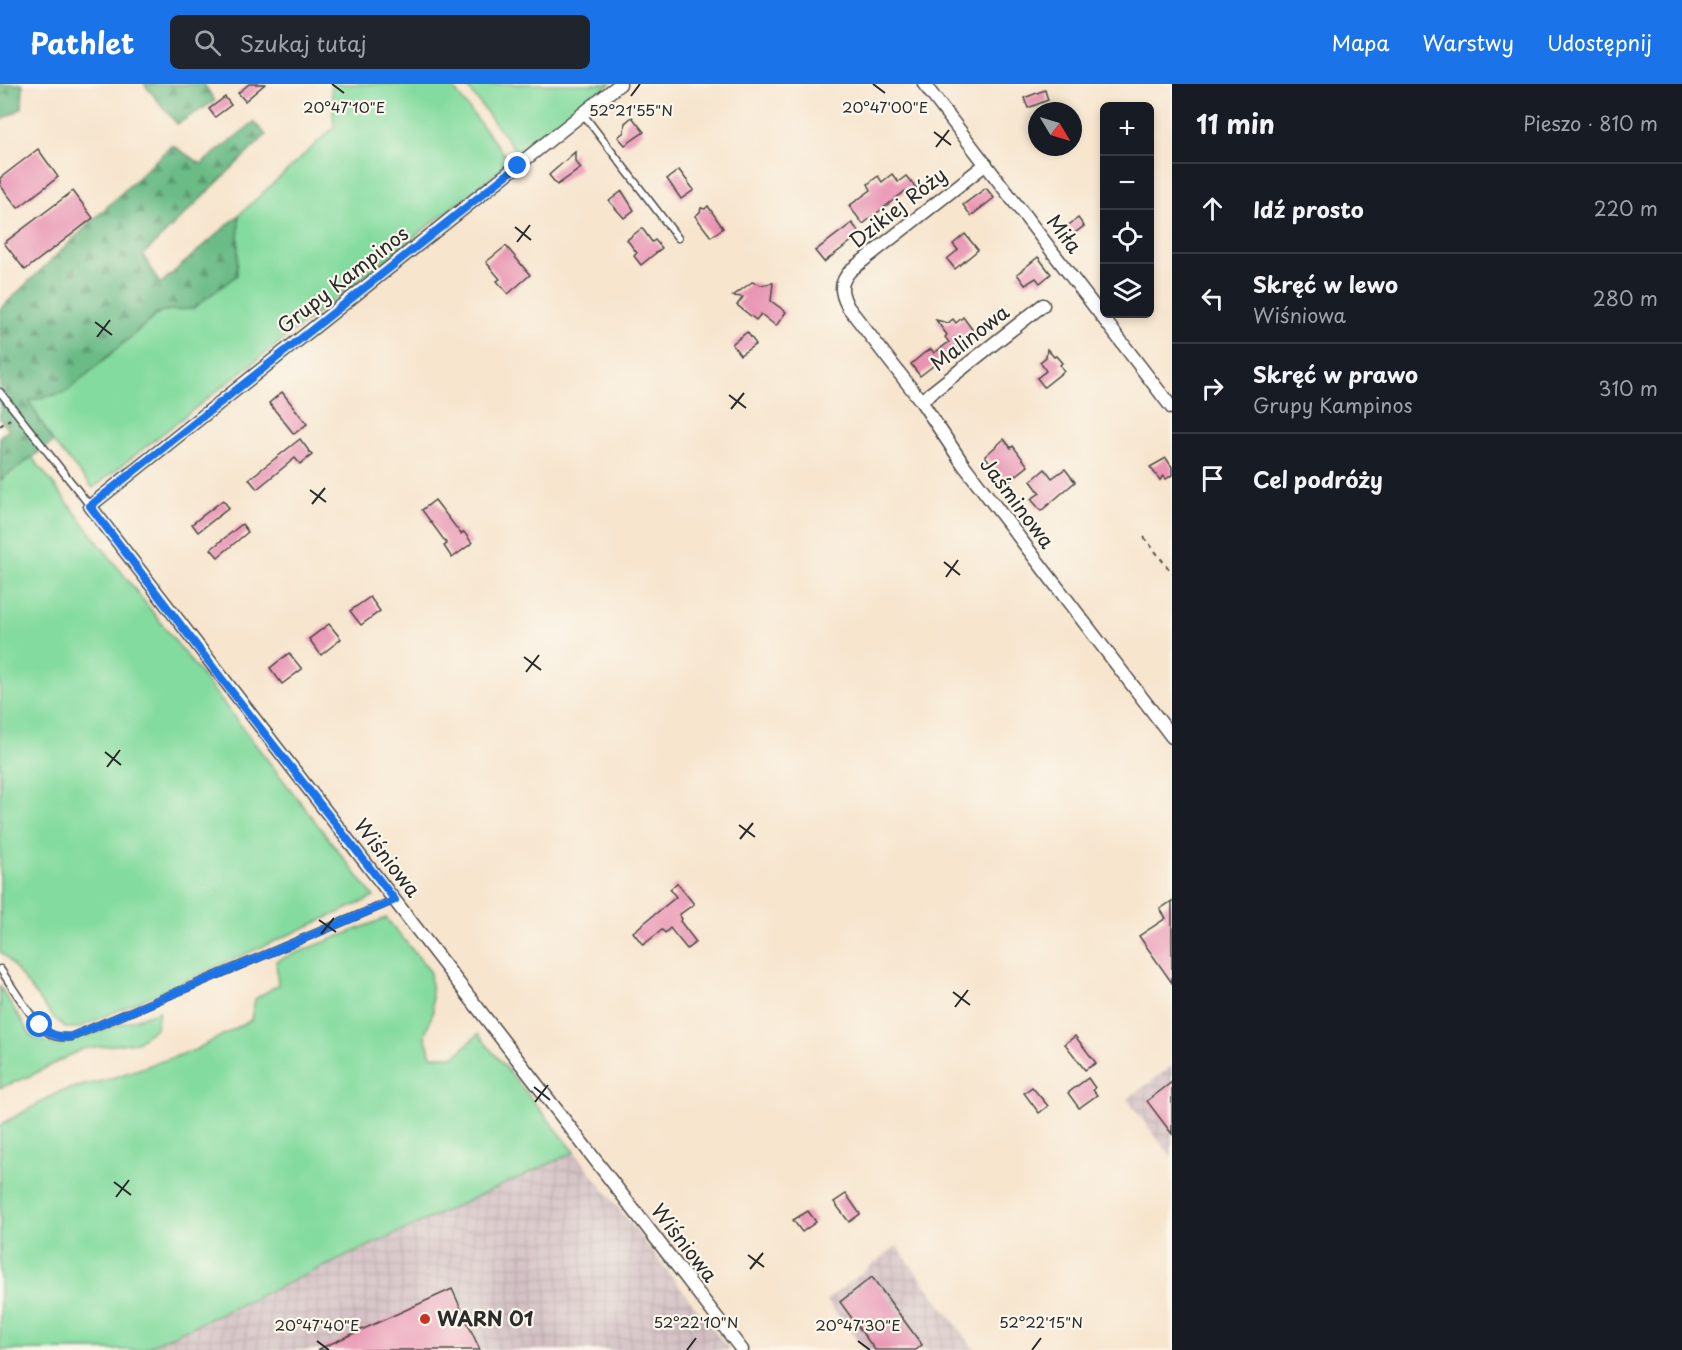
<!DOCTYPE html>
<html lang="pl">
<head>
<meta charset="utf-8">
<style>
	body { margin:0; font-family:"Playpen Sans",sans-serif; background:#20242c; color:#f1f3f6 }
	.controls { position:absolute; right:18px; top:18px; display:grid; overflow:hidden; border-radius:9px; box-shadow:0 3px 9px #0003 }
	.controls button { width:54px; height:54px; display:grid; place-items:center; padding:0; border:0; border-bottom:2px solid #363941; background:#171b24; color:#f1f3f6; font:30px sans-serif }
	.compass { position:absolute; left:1028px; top:18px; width:54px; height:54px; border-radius:50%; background:#171b24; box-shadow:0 3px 9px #0003; rotate:128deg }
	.stop { position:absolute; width:18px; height:18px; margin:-14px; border:4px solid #1a73e8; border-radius:50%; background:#fff }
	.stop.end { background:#1a73e8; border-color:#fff; box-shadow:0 2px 6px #0008 }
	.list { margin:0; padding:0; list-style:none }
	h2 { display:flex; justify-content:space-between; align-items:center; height:78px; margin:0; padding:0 24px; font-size:26px }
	h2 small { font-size:20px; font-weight:400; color:#9ea1a6 }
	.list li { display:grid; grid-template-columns:39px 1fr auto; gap:18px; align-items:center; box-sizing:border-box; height:90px; padding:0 24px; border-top:2px solid #363941 }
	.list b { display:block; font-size:22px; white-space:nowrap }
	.list p { margin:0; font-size:20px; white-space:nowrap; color:#9ea1a6 }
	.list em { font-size:20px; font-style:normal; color:#9ea1a6 }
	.icon { flex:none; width:33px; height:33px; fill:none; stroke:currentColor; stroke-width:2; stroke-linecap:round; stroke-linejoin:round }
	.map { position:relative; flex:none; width:1172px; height:1266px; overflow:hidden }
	header { display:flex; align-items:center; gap:36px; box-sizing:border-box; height:84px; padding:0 30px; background:#1a73e8; color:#fff }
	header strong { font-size:28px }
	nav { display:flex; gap:33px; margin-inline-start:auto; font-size:21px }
	.search { width:420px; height:54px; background:#20242c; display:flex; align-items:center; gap:15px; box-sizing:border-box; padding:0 21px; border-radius:9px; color:#9ea1a6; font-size:22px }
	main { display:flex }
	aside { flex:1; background:#171b24 }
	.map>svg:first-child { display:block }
	.industrial { fill:url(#industrial-grid) }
	.grass { fill:#84db9f; stroke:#588365; stroke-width:1.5 }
	.forest { fill:url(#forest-firs); stroke:#4b7358; stroke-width:1.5 }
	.building { fill:#e994b3 }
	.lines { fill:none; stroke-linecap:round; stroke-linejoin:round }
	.service-casing { stroke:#4a4743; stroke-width:9 }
	.minor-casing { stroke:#4a4743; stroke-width:15 }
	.path { stroke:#4a4743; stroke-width:2; stroke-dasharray:4.5 4.5; stroke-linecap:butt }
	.service { stroke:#fff; stroke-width:6 }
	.minor { stroke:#fff; stroke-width:12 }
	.route { stroke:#1a73e8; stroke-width:8 }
	.ticks { fill:none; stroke:#2b2b2b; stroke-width:2 }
	.poi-dot { fill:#c8321e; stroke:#fbf7ec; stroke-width:2 }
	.labels { text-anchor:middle; stroke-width:4.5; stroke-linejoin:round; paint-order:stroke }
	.street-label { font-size:20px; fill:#2b2b2b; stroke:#fbf7ec }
	.poi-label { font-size:20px; font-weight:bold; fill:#2b2b2b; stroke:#fbf7ec; text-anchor:start }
	.ticks-label { font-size:15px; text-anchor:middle; fill:#2b2b2b; stroke:#fbf7ec; stroke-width:4.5; stroke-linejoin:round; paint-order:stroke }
</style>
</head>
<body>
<header>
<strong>Pathlet</strong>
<div class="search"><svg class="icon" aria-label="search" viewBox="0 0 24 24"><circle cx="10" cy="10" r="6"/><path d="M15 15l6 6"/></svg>Szukaj tutaj</div>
<nav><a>Mapa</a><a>Warstwy</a><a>Udostępnij</a></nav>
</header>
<main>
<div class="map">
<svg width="1172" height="1266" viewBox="0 0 1172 1266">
	<defs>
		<pattern id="industrial-grid" width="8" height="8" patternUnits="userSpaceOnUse" patternTransform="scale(1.5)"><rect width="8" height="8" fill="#d2bec2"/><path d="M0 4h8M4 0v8" fill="none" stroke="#b4a3a7"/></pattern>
		<pattern id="forest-firs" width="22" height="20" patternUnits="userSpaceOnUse" patternTransform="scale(1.5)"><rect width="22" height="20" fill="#6bbb86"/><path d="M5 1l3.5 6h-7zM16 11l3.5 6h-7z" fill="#58986e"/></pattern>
	</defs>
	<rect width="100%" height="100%" fill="#fbf7ec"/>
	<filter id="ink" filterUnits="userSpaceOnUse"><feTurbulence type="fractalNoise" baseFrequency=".0167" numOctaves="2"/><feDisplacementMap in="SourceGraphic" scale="12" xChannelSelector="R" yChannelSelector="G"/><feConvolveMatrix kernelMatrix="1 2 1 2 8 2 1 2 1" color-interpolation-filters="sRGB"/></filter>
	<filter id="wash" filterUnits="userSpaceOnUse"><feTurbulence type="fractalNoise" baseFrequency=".008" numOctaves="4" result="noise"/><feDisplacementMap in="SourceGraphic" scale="24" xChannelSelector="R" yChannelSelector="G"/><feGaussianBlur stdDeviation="1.35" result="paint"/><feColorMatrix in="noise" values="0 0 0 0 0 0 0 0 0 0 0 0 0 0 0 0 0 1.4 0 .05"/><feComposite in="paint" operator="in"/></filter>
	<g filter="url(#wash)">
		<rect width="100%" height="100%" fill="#f7e5ce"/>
		<g class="industrial">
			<polygon points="1172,982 1172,1074 1127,1015"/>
			<polygon points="575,1068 729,1266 141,1266"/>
			<polygon points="897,1162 904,1172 975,1266 865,1266 826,1216"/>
		</g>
		<g class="grass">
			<polygon points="331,0 450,0 510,78 93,404 53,358 29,317 66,308 161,227 192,224 237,191 239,131 334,43"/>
			<polygon points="465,0 610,0 519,71"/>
			<polygon points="32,373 374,813 79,944 66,944 53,933 7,874 0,868 0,396"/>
			<polygon points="386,834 430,887 433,928 425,951 431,972 455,972 478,950 575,1068 141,1266 0,1266 0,1041 61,1007 106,996 195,966 251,936 255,915 278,901 276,877"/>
			<polygon points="0,903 32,953 57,962 159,927 156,944 137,958 82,965 30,992 0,1004"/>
		</g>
		<g class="forest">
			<polygon points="0,0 23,0 22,24 0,37"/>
			<polygon points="144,0 204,0 215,17 177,40"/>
			<polygon points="254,38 266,51 143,171 160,200 239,131 237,191 192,225 161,227 66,308 29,317 53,358 0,396 0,352 9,346 0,335 0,225 172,61 201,80"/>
		</g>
		<g id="blocks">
			<g class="building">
				<polygon points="249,0 265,0 245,17 238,9"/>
				<polygon points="1045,6 1048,16 1028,24 1024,14"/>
				<polygon points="225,13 231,21 215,33 209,25"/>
				<polygon points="632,33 644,48 625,61 618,53 624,48 625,39"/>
				<polygon points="38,65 58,93 18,124 0,101 0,94"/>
				<polygon points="575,68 575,77 581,84 557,101 549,91"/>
				<polygon points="679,86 694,106 681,115 667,95"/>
				<polygon points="892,90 898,98 906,92 917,105 908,112 905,107 863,140 849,122 871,106 868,100 878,92 882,98"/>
				<polygon points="986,104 994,114 971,132 963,121"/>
				<polygon points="73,107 93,134 25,186 4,159"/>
				<polygon points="622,107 634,126 624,134 609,117"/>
				<polygon points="708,122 723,144 711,153 695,132 700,128 701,124 705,125"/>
				<polygon points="1078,134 1084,142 1064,157 1058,149"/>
				<polygon points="852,139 859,148 856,150 857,153 824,178 815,167"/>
				<polygon points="642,144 652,158 655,156 662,164 641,181 634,172 637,169 627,156"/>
				<polygon points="965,150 978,166 955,185 947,175 958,166 953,160"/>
				<polygon points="506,162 530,191 508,210 497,197 500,195 486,178"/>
				<polygon points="1038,173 1051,190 1040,199 1036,194 1025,201 1017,190"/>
				<polygon points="752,198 761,201 773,199 771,217 786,228 776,242 761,230 756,236 737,221 743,213 733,212"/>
				<polygon points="963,233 974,248 961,257 963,259 920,292 911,280 924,269 931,265 934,269 949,258 945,253 947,251 936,236 948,239 953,235 956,239"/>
				<polygon points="747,248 756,260 740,271 732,260"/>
				<polygon points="1047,265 1054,273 1056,272 1062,279 1060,281 1064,287 1044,303 1037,294 1046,287 1040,278 1046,273"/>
				<polygon points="282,308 307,340 294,350 269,319"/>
				<polygon points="300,355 312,371 300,380 295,374 257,405 249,395"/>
				<polygon points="1004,355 1011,364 1013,362 1028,382 1008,398 1004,392 1002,394 985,372"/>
				<polygon points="1166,374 1172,383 1172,391 1166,395 1164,392 1160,396 1150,383"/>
				<polygon points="1045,385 1052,394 1065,385 1075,398 1041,427 1031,415 1040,409 1031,397"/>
				<polygon points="223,416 229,424 198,448 192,440"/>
				<polygon points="435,416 461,450 464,448 472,459 452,474 444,462 447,460 422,426"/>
				<polygon points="242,440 248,448 218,473 211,465"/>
				<polygon points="370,513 380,527 361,541 350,527"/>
				<polygon points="329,540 341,555 321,571 309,555"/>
				<polygon points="289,569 302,585 282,600 270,584"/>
				<polygon points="677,799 694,820 679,831 682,835 680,837 696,858 687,865 670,844 665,849 662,846 643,861 633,848 676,813 670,805"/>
				<polygon points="1172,817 1172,899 1139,852 1166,834 1160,825"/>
				<polygon points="1075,952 1096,979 1085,986 1065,960"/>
				<polygon points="1088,994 1095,1004 1093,1006 1097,1011 1079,1024 1068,1009"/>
				<polygon points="1172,998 1172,1050 1147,1017"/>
				<polygon points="1032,1003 1048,1022 1039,1029 1024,1009"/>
				<polygon points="846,1110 860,1130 849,1138 834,1118"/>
				<polygon points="808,1127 816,1138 802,1148 793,1136"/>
				<polygon points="872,1193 922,1261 916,1266 875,1266 840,1218"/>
				<polygon points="452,1205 480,1266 317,1266"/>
			</g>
		</g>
	</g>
	<g filter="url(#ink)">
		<use href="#blocks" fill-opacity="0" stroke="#4a4743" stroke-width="1.5"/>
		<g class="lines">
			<g class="service-casing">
				<g id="service">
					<polyline points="583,30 678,154"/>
					<polyline points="0,308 90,422"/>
					<path d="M 0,885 C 12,901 35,943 52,951 C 58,954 64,953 71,953 L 394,816"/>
				</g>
			</g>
			<g class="minor-casing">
				<g id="minor">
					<polyline points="620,0 90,422 742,1266"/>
					<polyline points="924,0 1172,324"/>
					<path d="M 986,80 L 851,186 C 839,199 840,208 848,223 L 921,317 L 963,380 L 1172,653"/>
					<polyline points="921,317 1043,221"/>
				</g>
			</g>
			<g class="path">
				<polyline points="0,342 10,335"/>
				<polyline points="1144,453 1172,489"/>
			</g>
			<use href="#service" class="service"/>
			<use href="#minor" class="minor"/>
		</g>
	</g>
	<g class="lines" filter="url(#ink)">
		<path class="route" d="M 40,941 C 49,950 57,954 71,953 L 395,816 L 222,595 L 90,422 L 518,82"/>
	</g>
	<path class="ticks" d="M 332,0 L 344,9M 873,0 L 885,9M 631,12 L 640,0M 934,48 L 951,61M 936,63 L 949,46M 515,143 L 531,156M 517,158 L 530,141M 95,238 L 112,251M 97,253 L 110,236M 729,311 L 746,324M 731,325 L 744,309M 310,406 L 326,418M 312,420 L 325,404M 944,478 L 960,491M 946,493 L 958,476M 524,573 L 541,586M 526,588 L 539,571M 105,668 L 121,681M 107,683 L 120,666M 739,741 L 755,753M 740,755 L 753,739M 319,836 L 336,848M 321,850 L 334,834M 953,908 L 970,921M 955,923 L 968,906M 534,1003 L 550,1016M 535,1018 L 548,1001M 114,1098 L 131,1111M 116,1113 L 129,1096M 748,1171 L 764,1183M 750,1185 L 763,1169M 317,1257 L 329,1266M 858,1257 L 870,1266M 687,1266 L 696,1254M 1032,1266 L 1041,1254"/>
	<circle class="poi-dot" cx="425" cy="1235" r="6"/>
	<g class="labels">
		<g class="street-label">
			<text transform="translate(898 124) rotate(-38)" y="7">Dzikiej Róży</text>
			<text transform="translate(1064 150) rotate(53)" y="7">Miła</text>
			<text transform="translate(343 196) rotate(-38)" y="7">Grupy Kampinos</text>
			<text transform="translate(970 254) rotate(-38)" y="7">Malinowa</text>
			<text transform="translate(1017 419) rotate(53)" y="7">Jaśminowa</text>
			<text transform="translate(387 774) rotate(52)" y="7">Wiśniowa</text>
			<text transform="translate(684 1159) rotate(52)" y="7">Wiśniowa</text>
		</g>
		<g class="poi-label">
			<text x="437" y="1242">WARN 01</text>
		</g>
	</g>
	<g class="ticks-label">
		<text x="344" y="29">20°47'10"E</text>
		<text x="885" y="29">20°47'00"E</text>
		<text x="631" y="32">52°21'55"N</text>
		<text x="696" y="1244">52°22'10"N</text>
		<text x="1041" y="1244">52°22'15"N</text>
		<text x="317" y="1247">20°47'40"E</text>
		<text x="858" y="1247">20°47'30"E</text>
	</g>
</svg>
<div class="controls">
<button>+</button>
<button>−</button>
<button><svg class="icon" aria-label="locate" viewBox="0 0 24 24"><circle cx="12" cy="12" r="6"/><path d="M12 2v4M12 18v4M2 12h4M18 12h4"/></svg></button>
<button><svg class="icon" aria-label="layers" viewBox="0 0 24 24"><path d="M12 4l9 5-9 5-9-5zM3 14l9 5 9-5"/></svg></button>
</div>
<svg class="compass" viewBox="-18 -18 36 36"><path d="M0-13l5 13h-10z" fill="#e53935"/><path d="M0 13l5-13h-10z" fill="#9ea1a6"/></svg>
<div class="stop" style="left:40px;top:941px"></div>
<div class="stop end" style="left:518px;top:82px"></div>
</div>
<aside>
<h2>11 min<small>Pieszo · 810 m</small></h2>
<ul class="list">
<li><svg class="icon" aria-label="ahead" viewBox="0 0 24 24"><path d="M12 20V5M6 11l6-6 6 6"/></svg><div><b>Idź prosto</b></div><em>220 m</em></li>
<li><svg class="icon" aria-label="left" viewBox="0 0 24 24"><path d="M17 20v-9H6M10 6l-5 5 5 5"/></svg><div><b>Skręć w lewo</b><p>Wiśniowa</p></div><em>280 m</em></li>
<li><svg class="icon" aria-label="right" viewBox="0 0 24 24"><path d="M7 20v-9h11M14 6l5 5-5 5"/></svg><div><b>Skręć w prawo</b><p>Grupy Kampinos</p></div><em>310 m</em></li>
<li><svg class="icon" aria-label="arrive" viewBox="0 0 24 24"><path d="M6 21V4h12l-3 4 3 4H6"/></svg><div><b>Cel podróży</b></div></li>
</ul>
</aside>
</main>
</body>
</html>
